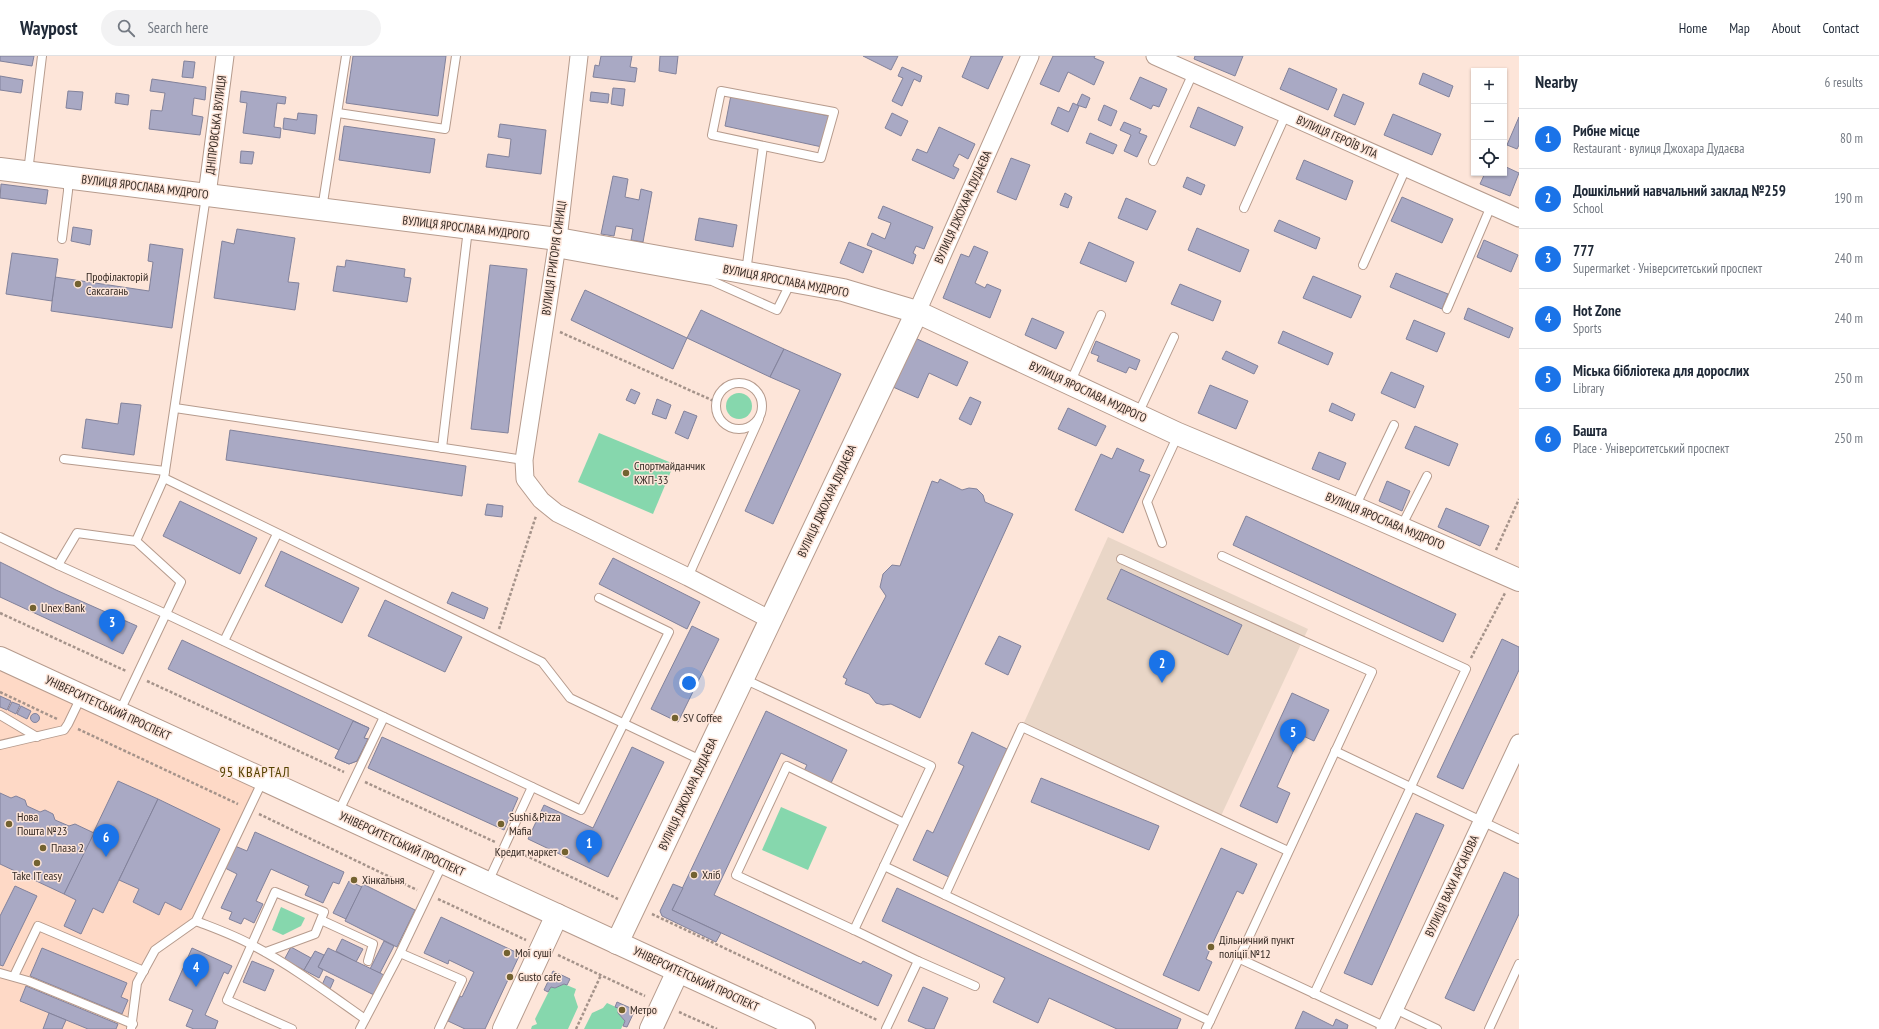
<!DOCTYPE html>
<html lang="en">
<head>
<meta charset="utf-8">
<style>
	body { margin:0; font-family:"PT Sans Narrow",sans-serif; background:#f2f2f3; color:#1f2937 }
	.controls { position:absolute; right:12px; top:12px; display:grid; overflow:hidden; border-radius:0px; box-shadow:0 1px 3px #0004 }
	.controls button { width:36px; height:36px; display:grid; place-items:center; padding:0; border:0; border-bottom:1px solid #e0e1e3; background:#fff; color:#1f2937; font:20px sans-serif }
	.you { position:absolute; left:689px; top:627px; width:14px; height:14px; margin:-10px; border:3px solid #fff; border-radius:50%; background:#1a73e8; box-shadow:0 0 0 6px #1a73e833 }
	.badge { display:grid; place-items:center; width:26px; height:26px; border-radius:50%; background:#1a73e8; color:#fff; font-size:13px; font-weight:700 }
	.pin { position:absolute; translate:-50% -33px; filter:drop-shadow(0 1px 2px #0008) }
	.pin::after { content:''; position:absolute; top:21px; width:14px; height:12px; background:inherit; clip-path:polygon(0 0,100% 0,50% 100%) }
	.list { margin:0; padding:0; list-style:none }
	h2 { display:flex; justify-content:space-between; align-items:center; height:52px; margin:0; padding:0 16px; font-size:17px }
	h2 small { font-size:13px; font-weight:400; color:#747a83 }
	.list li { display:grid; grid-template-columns:26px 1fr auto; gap:12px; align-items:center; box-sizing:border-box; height:60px; padding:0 16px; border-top:1px solid #e0e1e3 }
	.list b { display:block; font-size:15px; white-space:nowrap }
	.list p { margin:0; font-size:13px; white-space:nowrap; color:#747a83 }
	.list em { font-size:13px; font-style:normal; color:#747a83 }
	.icon { flex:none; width:22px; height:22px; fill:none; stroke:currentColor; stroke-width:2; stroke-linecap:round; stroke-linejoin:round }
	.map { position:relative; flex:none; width:1519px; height:973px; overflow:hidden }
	header { display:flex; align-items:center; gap:24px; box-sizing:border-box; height:56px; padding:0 20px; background:#fff; border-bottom:1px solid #e0e1e3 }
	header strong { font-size:19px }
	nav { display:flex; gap:22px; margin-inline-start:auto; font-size:14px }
	.search { width:280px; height:36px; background:#f2f2f3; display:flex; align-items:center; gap:10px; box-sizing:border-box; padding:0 14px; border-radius:22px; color:#747a83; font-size:15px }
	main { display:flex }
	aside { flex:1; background:#fff }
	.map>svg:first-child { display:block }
	.built { fill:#fed9c6 }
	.education { fill:#e9d6c7 }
	.green { fill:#86d7ad }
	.building { fill:#a9a9c4; stroke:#82829b }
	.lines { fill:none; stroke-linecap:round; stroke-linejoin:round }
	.lane-casing { stroke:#b69b8d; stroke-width:10 }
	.street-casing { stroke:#b69b8d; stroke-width:19 }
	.secondary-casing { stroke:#b69b8d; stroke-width:24 }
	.primary-casing { stroke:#b69b8d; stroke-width:24 }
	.path { stroke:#a5938a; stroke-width:2.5; stroke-dasharray:3 2; stroke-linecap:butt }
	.lane { stroke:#fff; stroke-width:8 }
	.street { stroke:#fff; stroke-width:17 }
	.secondary { stroke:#fff; stroke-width:22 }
	.primary { stroke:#fff; stroke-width:22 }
	.poi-dot { fill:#736230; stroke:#fde5d9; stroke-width:1.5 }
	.labels { text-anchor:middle; stroke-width:3; stroke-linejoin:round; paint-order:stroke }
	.street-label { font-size:12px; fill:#352a24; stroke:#fde5d9 }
	.poi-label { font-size:12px; fill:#352a24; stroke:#fde5d9; text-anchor:start }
	.quarter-label { font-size:14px; letter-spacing:1px; fill:#554200; stroke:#fde5d9 }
</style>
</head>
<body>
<header>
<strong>Waypost</strong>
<div class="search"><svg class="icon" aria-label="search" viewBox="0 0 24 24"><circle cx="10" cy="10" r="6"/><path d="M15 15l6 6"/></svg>Search here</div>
<nav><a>Home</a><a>Map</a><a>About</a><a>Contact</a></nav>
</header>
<main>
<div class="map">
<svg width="1519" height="973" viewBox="0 0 1519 973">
	<rect width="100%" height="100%" fill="#fde5d9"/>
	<polygon class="built" points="0,602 264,724 196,865 155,894 137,927 131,973 0,973"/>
	<polygon class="education" points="1108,481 1308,573 1220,762 1022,671"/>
	<g class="green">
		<circle cx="739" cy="350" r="13"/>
		<polygon points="599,377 674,408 653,458 578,426"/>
		<polygon points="781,751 827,771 808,814 762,794"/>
		<polygon points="281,851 305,862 301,870 283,879 272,874"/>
		<polygon points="564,928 576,933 574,939 578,951 568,973 531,973 532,970 537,968 535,963 551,931 555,932"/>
		<polygon points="607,947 618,952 618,957 625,965 621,973 584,973 592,957 603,952"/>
	</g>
	<g class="building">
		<polygon points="0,0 34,0 32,10 0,5"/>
		<polygon points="353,0 446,0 438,60 346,47"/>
		<polygon points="601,0 632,0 630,11 637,12 635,26 593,21 595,9 599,10"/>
		<polygon points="660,0 678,0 676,18 659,15"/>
		<polygon points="863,0 898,0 891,14"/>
		<polygon points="971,0 1003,0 988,33 962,21"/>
		<polygon points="1053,0 1095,0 1094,2 1104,6 1094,29 1068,16 1059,36 1040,28"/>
		<polygon points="1195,0 1243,0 1235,20 1194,3"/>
		<polygon points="184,5 195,6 193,22 182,21"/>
		<polygon points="902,11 922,20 920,26 914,23 902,50 892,45 903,22 898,20"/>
		<polygon points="1289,12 1337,33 1328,54 1280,33"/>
		<polygon points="1423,17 1453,30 1449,41 1419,28"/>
		<polygon points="0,20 23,24 21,37 0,34"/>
		<polygon points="1140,21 1167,33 1159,51 1153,49 1151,53 1130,43"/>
		<polygon points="152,23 206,31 205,44 194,42 192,59 203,61 200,79 149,73 151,54 162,55 165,37 150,35"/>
		<polygon points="613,32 625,33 623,50 611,48"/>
		<polygon points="68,35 83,36 81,54 66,52"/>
		<polygon points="241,35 286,41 285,48 277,47 274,71 281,72 280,82 243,77 247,47 240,46"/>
		<polygon points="591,36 609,38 608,47 590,45"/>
		<polygon points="116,37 129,39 128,49 115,47"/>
		<polygon points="1082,38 1090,42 1086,52 1077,49"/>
		<polygon points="1343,38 1364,47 1355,69 1334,60"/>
		<polygon points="731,39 829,60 822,91 725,70"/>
		<polygon points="1073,47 1079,50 1068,76 1051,68 1058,51 1069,56"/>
		<polygon points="1104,49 1117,55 1111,70 1098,64"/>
		<polygon points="1198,51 1243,71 1235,90 1190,71"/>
		<polygon points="298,57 317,59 315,78 283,73 284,62 297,64"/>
		<polygon points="892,57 908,65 901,80 885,72"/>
		<polygon points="1393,58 1441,78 1432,99 1384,79"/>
		<polygon points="1519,61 1519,89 1517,93 1507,89"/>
		<polygon points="1124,66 1141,73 1139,77 1147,80 1137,101 1124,95 1131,79 1120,74"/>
		<polygon points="500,68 546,74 541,118 486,111 488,98 509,101 511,83 498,81"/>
		<polygon points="344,70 435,83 430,117 339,104"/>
		<polygon points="939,71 975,88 968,103 959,98 953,110 959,113 954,123 912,104 917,93 927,97"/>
		<polygon points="1090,77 1117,89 1113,98 1086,87"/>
		<polygon points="241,95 254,96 252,108 240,107"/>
		<polygon points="1011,102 1030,109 1016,144 997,136"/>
		<polygon points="1304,104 1353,125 1346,144 1296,123"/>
		<polygon points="1504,110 1519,117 1510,140 1480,128 1485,117 1504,117"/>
		<polygon points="613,120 628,123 625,141 639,144 641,133 652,136 643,186 631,184 633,173 616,170 614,180 601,178"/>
		<polygon points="1187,121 1205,129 1201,139 1183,131"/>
		<polygon points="1,128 48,134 46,148 0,142"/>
		<polygon points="1065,137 1072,141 1068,152 1060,149"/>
		<polygon points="1402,141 1453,163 1442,187 1391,165"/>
		<polygon points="1126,142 1156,155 1147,174 1118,162"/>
		<polygon points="883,150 933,171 924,193 916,190 913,197 916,199 913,208 867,189 872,177 885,183 891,167 878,162"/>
		<polygon points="699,162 737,169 733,191 695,184"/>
		<polygon points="1279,164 1320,182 1316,193 1274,175"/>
		<polygon points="73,171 92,174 90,189 71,185"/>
		<polygon points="1197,172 1249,194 1240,216 1188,194"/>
		<polygon points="237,173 295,182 288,226 299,227 295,254 214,242 222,185 234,188"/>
		<polygon points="1484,184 1518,199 1511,216 1477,201"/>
		<polygon points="849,186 872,195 863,217 840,207"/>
		<polygon points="1089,186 1134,206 1126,226 1080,207"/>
		<polygon points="150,188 183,193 172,272 51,255 55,221 149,235 153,206 148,205"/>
		<polygon points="974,190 988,196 975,227 985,232 987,228 1001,234 990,262 943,242 961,198 969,201"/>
		<polygon points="12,197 58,203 52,245 6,238"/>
		<polygon points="346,204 405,213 404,221 411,222 407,246 333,235 337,210 345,211"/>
		<polygon points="490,209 527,213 508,377 471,373"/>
		<polygon points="1396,217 1448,238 1442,253 1390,231"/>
		<polygon points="1313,220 1361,240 1351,262 1303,242"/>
		<polygon points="1180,228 1221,245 1213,265 1171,248"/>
		<polygon points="585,234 687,282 673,313 571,264"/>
		<polygon points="1468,252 1513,272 1509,282 1464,263"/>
		<polygon points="701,254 784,293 770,321 687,282"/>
		<polygon points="1032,262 1064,276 1056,293 1025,279"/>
		<polygon points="1414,264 1445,277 1437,296 1406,283"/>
		<polygon points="1283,275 1333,297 1328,309 1278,287"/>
		<polygon points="915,282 968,306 957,330 929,317 918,342 893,331"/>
		<polygon points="1096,285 1140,304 1136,314 1129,311 1126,317 1097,305 1099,300 1091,297"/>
		<polygon points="784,293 841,318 773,468 745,455 800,334 770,321"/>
		<polygon points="1226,295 1258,310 1254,318 1222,303"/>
		<polygon points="1391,316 1424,330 1415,352 1381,337"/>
		<polygon points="1210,329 1248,345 1236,373 1198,357"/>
		<polygon points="631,333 640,337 635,348 626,344"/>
		<polygon points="970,341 981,346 971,369 959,363"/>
		<polygon points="657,343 671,349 666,363 652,358"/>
		<polygon points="121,347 141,349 134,399 82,392 86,363 118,368"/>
		<polygon points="1332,347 1355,358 1352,365 1329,355"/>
		<polygon points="1068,352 1106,370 1096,390 1058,373"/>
		<polygon points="684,355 697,360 688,383 675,377"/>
		<polygon points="1415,370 1458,388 1449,410 1405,392"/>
		<polygon points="230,374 466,410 462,440 226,404"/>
		<polygon points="1117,392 1144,404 1139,415 1150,419 1123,477 1075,454 1101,398 1112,403"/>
		<polygon points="1319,396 1346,407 1339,424 1312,413"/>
		<polygon points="940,423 962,434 969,432 977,433 983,439 985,446 1013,458 920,662 891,648 883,649 876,647 869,638 845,628 847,623 843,621 886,540 880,531 883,518 892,509 900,510 932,425 938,427"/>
		<polygon points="1387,425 1410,435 1402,455 1379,445"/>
		<polygon points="180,445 257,482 240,518 163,480"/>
		<polygon points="487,448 503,450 502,461 485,459"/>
		<polygon points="1446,452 1489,470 1480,490 1438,471"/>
		<polygon points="1246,460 1456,558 1443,586 1233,489"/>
		<polygon points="281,495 359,532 342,567 265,530"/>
		<polygon points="613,502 700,546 687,573 599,528"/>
		<polygon points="0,506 56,534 137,570 123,598 0,541"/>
		<polygon points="1121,513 1242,569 1228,599 1107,543"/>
		<polygon points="452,536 488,552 484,563 447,547"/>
		<polygon points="385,544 462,581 445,616 368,580"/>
		<polygon points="692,570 719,583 678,666 651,653"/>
		<polygon points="999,580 1021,590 1008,619 985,608"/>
		<polygon points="1502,583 1519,591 1519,614 1463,733 1437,721"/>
		<polygon points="182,584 369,672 364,682 368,683 357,705 349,708 335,702 339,694 168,613"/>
		<polygon points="1292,637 1329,654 1314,685 1301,679 1293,696 1277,731 1290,737 1277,767 1240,750"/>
		<polygon points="0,640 11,645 7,654 0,651"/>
		<polygon points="12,646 20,649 16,658 8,654"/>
		<polygon points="21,650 31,655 27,663 17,658"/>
		<polygon points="766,655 847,694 831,727 804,715 807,709 781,697 714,839 861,908 863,905 892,919 878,950 672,854"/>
		<circle cx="35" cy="662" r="4.5"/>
		<polygon points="353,665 369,672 364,682 368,683 357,705 349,708 335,702"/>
		<polygon points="972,676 1007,693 949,821 913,804 927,774 933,777 964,710 958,707"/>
		<polygon points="382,681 518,742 504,774 368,712"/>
		<polygon points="632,691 664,706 608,821 528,783 544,749 593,772"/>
		<polygon points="1041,722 1159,770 1149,794 1031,746"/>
		<polygon points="118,725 158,743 103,857 93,852 81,878 64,870 76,844 64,838"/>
		<polygon points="0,737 11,742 16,740 25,744 27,750 40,756 45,754 53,758 55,764 69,770 75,768 94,777 64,838 0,808"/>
		<polygon points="158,743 220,773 181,854 165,846 159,859 133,846 139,833 119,824"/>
		<polygon points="1416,757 1444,769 1372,929 1344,917"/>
		<polygon points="255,776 344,816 339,828 333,826 323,847 305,839 309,830 271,813 256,845 263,848 254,867 244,862 241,868 229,863 232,856 221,852 237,818 225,812 235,790 247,795"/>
		<polygon points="1221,792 1257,808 1243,838 1237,835 1211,891 1206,903 1212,906 1199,935 1163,919"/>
		<polygon points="1504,816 1519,823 1519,858 1474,955 1445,942"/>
		<polygon points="349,825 362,831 346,863 333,857"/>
		<polygon points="363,828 415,854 397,891 345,865"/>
		<polygon points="673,828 683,832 672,854 721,877 716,886 662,860 660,855"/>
		<polygon points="15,830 37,840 3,910 0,909 0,860"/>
		<polygon points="897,832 1181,963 1177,973 1117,973 1049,942 1038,967 993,946 1005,922 882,865"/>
		<polygon points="441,861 520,898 485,973 465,973 448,965 460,940 462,941 474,916 449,904 448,908 424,897"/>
		<polygon points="342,883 363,893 356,906 336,895"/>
		<polygon points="384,885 394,890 380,917 370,913"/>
		<polygon points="291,891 311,902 304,914 284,904"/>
		<polygon points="42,892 127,927 121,941 128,944 122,958 30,920"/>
		<polygon points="192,892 232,910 228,918 224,916 205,959 218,965 215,973 194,973 186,970 193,954 169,944"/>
		<polygon points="328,892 384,919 374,939 318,911"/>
		<polygon points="315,895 324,899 318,911 323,914 319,922 304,914"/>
		<polygon points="252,905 274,914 265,935 243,926"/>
		<polygon points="553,915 570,923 567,929 564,928 555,932 551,931 548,936 544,934"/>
		<polygon points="326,920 334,924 330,933 322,929"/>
		<polygon points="26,930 118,968 116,973 88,973 20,945"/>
		<polygon points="923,931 948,942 934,973 927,973 908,965"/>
		<polygon points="617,946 635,954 627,971 623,970 625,965 618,957 618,952 615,951"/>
		<polygon points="1303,955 1333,970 1336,963 1348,969 1347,973 1295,973"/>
		<polygon points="49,957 66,964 62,973 43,973"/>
	</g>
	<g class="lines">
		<g class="lane-casing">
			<g id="lane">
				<polygon points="721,35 834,56 821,102 712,79"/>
				<polyline points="338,57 445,73 456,0"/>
				<polyline points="1153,105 1193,17"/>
				<polyline points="28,116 42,0"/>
				<polyline points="1244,152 1286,58"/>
				<polyline points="322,153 346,0"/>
				<polyline points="62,183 68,135 68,122"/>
				<polyline points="556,197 712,225 777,254 791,226"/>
				<polyline points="1363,209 1406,112"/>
				<polyline points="746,216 763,90"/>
				<polyline points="1447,253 1491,150"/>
				<circle cx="739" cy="350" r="23"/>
				<polyline points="1070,327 1101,259"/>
				<polyline points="175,352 524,404"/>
				<polyline points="1138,358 1174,281"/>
				<polyline points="442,392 468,173"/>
				<polyline points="64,403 165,415"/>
				<polyline points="164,422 542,606 570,642 703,705"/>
				<polyline points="1355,451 1394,369"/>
				<polyline points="1401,471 1427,420"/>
				<polyline points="0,481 58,509 166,558 581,754 669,576 599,542"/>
				<polyline points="1162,487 1147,446 1178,379"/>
				<polyline points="1222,500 1466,613 1314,938"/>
				<polyline points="1121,503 1372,616 1210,965"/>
				<polyline points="58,509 77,477 136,485"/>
				<polyline points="688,521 759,363"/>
				<polyline points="224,585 277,478"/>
				<polyline points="744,623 931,710 854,874 918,905 886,973"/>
				<polyline points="119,657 181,526 136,485 164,422 206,140"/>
				<polyline points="0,659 37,681"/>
				<polyline points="0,689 64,674 68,668 81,641"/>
				<polyline points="1335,695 1519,783"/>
				<polyline points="338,757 384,661"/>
				<polyline points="884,810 1210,965 1206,973"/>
				<polyline points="488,826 532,731"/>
				<polyline points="945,839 1022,671 1288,795"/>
				<polyline points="321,864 373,888 368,905"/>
				<path d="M 196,865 C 214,872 234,879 252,889 C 292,910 328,937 365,963"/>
				<polyline points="854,874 736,819 787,710 904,767"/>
				<polyline points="266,896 315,878 324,856 275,836 227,944 292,973"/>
				<polyline points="400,897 462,924 439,973"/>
				<polyline points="1238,902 1386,971"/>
				<polyline points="918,905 975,930"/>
				<polyline points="0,917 28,925 133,968"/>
				<polyline points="14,920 38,870 144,915"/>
				<polyline points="1395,953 1437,973"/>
				<polyline points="131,973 137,927 155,894 196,865 263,724"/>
				<polyline points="360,973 400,897 443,807"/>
				<polyline points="1489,973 1519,908"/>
			</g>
		</g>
		<g class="street-casing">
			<g id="street">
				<polyline points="579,0 558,183 524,404 525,423 541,444 557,457 688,521 771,564"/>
				<polyline points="1155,0 1519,162"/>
				<polyline points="207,139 225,0"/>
				<polyline points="917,256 1030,0"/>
				<polyline points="1385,973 1519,687"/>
			</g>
		</g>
		<g class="secondary-casing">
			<g id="secondary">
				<polyline points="0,113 558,183 843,234 917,256 1178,378 1355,452 1519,524"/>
				<polyline points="617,887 917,256"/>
				<polyline points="504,973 557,859"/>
				<polyline points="651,973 678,915"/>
			</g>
		</g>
		<g class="primary-casing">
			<polyline id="primary" points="0,602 804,973"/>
		</g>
		<g class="path">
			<polyline points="560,276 716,346"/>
			<polyline points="1496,494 1519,443"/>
			<polyline points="0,557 126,615"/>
			<polyline points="499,573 536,460"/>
			<polyline points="1471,602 1505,537"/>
			<polyline points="147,625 344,716"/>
			<polyline points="0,636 57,663"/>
			<polyline points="78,673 238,748"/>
			<polyline points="365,726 495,786"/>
			<polyline points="259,758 417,834"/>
			<polyline points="516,795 618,843"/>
			<polyline points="438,843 526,884"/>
			<polyline points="652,858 877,964"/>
			<polyline points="558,899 645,940"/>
			<polyline points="679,956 717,973"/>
			<polyline points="576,973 601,919"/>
		</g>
		<use href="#lane" class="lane"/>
		<use href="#street" class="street"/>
		<use href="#secondary" class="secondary"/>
		<use href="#primary" class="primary"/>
	</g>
	<g class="poi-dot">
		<circle cx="78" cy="228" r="4"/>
		<circle cx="626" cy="417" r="4"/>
		<circle cx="33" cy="552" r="4"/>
		<circle cx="675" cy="662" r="4"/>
		<circle cx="9" cy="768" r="4"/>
		<circle cx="501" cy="768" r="4"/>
		<circle cx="43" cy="792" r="4"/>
		<circle cx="565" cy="796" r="4"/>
		<circle cx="37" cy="807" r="4"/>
		<circle cx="694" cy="819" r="4"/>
		<circle cx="354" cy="824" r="4"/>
		<circle cx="1211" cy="891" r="4"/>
		<circle cx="507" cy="897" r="4"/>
		<circle cx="510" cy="921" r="4"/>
		<circle cx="622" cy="954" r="4"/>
	</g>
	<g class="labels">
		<g class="street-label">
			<text transform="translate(216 69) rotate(-83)" y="4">ДНІПРОВСЬКА ВУЛИЦЯ</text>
			<text transform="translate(1337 81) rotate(24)" y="4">ВУЛИЦЯ ГЕРОЇВ УПА</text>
			<text transform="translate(145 131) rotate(7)" y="4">ВУЛИЦЯ ЯРОСЛАВА МУДРОГО</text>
			<text transform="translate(963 151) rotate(-66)" y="4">ВУЛИЦЯ ДЖОХАРА ДУДАЄВА</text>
			<text transform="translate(466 172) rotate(7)" y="4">ВУЛИЦЯ ЯРОСЛАВА МУДРОГО</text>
			<text transform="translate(554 202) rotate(-82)" y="4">ВУЛИЦЯ ГРИГОРІЯ СИНИЦІ</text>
			<text transform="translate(786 225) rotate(11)" y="4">ВУЛИЦЯ ЯРОСЛАВА МУДРОГО</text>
			<text transform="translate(1088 336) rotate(25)" y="4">ВУЛИЦЯ ЯРОСЛАВА МУДРОГО</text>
			<text transform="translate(827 445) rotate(-65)" y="4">ВУЛИЦЯ ДЖОХАРА ДУДАЄВА</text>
			<text transform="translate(1385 465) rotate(23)" y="4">ВУЛИЦЯ ЯРОСЛАВА МУДРОГО</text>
			<text transform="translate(108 652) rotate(25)" y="4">УНІВЕРСИТЕТСЬКИЙ ПРОСПЕКТ</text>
			<text transform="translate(688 738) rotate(-65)" y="4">ВУЛИЦЯ ДЖОХАРА ДУДАЄВА</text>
			<text transform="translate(402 788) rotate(25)" y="4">УНІВЕРСИТЕТСЬКИЙ ПРОСПЕКТ</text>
			<text transform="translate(1452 830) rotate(-65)" y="4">ВУЛИЦЯ ВАХИ АРСАНОВА</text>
			<text transform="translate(696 923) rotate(25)" y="4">УНІВЕРСИТЕТСЬКИЙ ПРОСПЕКТ</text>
		</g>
		<g class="poi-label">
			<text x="86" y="225">Профілакторій<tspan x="86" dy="14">Саксагань</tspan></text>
			<text x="634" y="414">Спортмайданчик<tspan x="634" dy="14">КЖП-33</tspan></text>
			<text x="41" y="556">Unex Bank</text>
			<text x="683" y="666">SV Coffee</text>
			<text x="17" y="765">Нова<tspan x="17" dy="14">Пошта №23</tspan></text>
			<text x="509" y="765">Sushi&amp;Pizza<tspan x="509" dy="14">Mafia</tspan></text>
			<text x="51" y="796">Плаза 2</text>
			<text x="557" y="800" text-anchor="end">Кредит маркет</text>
			<text x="702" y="823">Хліб</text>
			<text x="37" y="824" text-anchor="middle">Take IT easy</text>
			<text x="362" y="828">Хінкальня</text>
			<text x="1219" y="888">Дільничний пункт<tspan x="1219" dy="14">поліції №12</tspan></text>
			<text x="515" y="901">Мої суші</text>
			<text x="518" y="925">Gusto cafe</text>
			<text x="630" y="958">Метро</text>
		</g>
		<g class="quarter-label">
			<text x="255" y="721">95 КВАРТАЛ</text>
		</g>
	</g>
</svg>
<div class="controls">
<button>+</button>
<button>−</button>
<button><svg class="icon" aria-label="locate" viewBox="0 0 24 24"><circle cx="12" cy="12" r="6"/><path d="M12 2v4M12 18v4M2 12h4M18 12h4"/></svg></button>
</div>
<div class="you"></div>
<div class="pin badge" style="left:589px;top:807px">1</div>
<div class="pin badge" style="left:1162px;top:627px">2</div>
<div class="pin badge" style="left:112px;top:586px">3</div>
<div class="pin badge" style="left:196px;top:931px">4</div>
<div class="pin badge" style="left:1293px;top:696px">5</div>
<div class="pin badge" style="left:106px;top:801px">6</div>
</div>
<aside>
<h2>Nearby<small>6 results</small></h2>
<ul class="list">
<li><span class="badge">1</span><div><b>Рибне місце</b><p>Restaurant · вулиця Джохара Дудаєва</p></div><em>80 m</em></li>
<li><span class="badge">2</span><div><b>Дошкільний навчальний заклад №259</b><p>School</p></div><em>190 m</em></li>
<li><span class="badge">3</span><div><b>777</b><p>Supermarket · Університетський проспект</p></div><em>240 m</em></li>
<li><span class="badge">4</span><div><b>Hot Zone</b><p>Sports</p></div><em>240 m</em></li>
<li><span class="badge">5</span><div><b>Міська бібліотека для дорослих</b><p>Library</p></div><em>250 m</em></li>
<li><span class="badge">6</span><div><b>Башта</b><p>Place · Університетський проспект</p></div><em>250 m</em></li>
</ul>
</aside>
</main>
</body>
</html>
